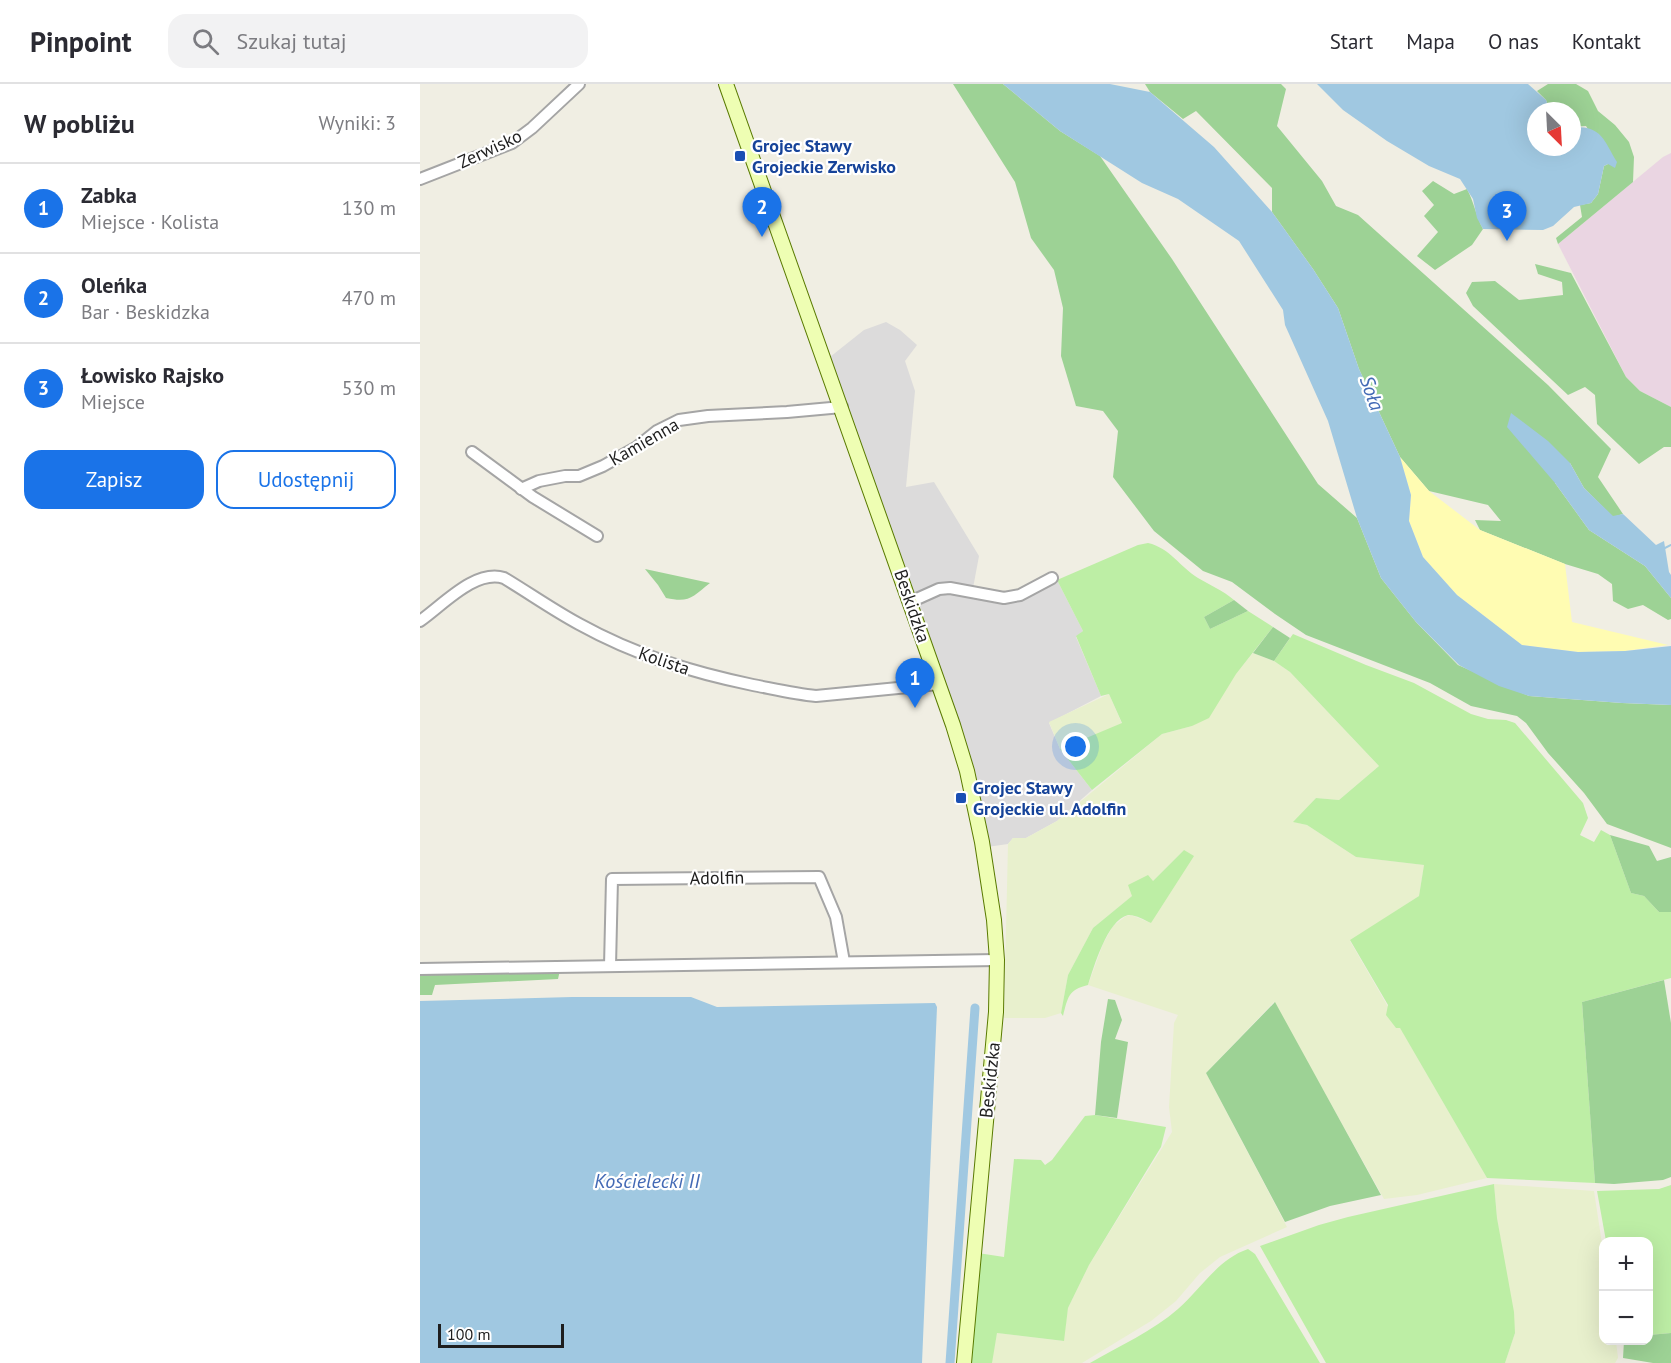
<!DOCTYPE html>
<html lang="pl">
<head>
<meta charset="utf-8">
<style>
	body { margin:0; font-family:"PT Sans",sans-serif; background:#f2f2f3; color:#2b2b33 }
	.controls { position:absolute; right:18px; bottom:18px; display:grid; overflow:hidden; border-radius:12px; box-shadow:0 6px 24px #0002 }
	.controls button { width:54px; height:54px; display:grid; place-items:center; padding:0; border:0; border-bottom:2px solid #e1e1e2; background:#fff; color:#2b2b33; font:30px sans-serif }
	.compass { position:absolute; left:1107px; top:18px; width:54px; height:54px; border-radius:50%; background:#fff; box-shadow:0 6px 24px #0002; rotate:156deg }
	.scale { position:absolute; left:18px; bottom:15px; width:126px; box-sizing:border-box; padding-left:6px; border:3px solid #1e1e1e; border-top:0; font-size:16px; line-height:21px; white-space:nowrap; color:#1e1e1e; -webkit-text-stroke:4px #fff; paint-order:stroke }
	.you { position:absolute; left:656px; top:663px; width:21px; height:21px; margin:-15px; border:4px solid #fff; border-radius:50%; background:#1a73e8; box-shadow:0 0 0 9px #1a73e833 }
	.badge { display:grid; place-items:center; width:39px; height:39px; border-radius:50%; background:#1a73e8; color:#fff; font-size:20px; font-weight:700 }
	.pin { position:absolute; translate:-50% -50px; filter:drop-shadow(0 2px 3px #0008) }
	.pin::after { content:''; position:absolute; top:32px; width:21px; height:18px; background:inherit; clip-path:polygon(0 0,100% 0,50% 100%) }
	.list { margin:0; padding:0; list-style:none }
	h2 { display:flex; justify-content:space-between; align-items:center; height:78px; margin:0; padding:0 24px; font-size:26px }
	h2 small { font-size:20px; font-weight:400; color:#7c7c81 }
	.list li { display:grid; grid-template-columns:39px 1fr auto; gap:18px; align-items:center; box-sizing:border-box; height:90px; padding:0 24px; border-top:2px solid #e1e1e2 }
	.list b { display:block; font-size:22px; white-space:nowrap }
	.list p { margin:0; font-size:20px; white-space:nowrap; color:#7c7c81 }
	.list em { font-size:20px; font-style:normal; color:#7c7c81 }
	.actions { display:flex; gap:12px; padding:18px 24px }
	.actions a { flex:1; padding:14px 0; border:2px solid #1a73e8; border-radius:18px; text-align:center; font-size:21px; color:#1a73e8 }
	.actions .main { background:#1a73e8; color:#fff }
	.icon { flex:none; width:33px; height:33px; fill:none; stroke:currentColor; stroke-width:2; stroke-linecap:round; stroke-linejoin:round }
	.map { position:relative; flex:none; width:1251px; height:1279px; overflow:hidden }
	header { display:flex; align-items:center; gap:36px; box-sizing:border-box; height:84px; padding:0 30px; background:#fff; border-bottom:2px solid #e1e1e2 }
	header strong { font-size:28px }
	nav { display:flex; gap:33px; margin-inline-start:auto; font-size:21px }
	.search { width:420px; height:54px; background:#f2f2f3; display:flex; align-items:center; gap:15px; box-sizing:border-box; padding:0 21px; border-radius:18px; color:#7c7c81; font-size:22px }
	main { display:flex }
	aside { flex:1; background:#fff }
	.map>svg:first-child { display:block }
	.residential { fill:#dcdbdb }
	.industrial { fill:#ead5e2 }
	.farmland { fill:#e8f0cd }
	.grass { fill:#bdeea5 }
	.forest { fill:#9dd295 }
	.sand { fill:#fffcb2 }
	.water { fill:#a0c8e1 }
	.lines { fill:none; stroke-linecap:round; stroke-linejoin:round }
	.stream { stroke:#a0c8e1; stroke-width:2 }
	.canal { stroke:#a0c8e1; stroke-width:9 }
	.minor-casing { stroke:#a5a5a5; stroke-width:14 }
	.secondary-casing { stroke:#597a00; stroke-width:16 }
	.minor { stroke:#fff; stroke-width:10 }
	.secondary { stroke:#eefeb3; stroke-width:14 }
	.transit-dot { fill:#1a4fb4; stroke:#fff; stroke-width:2 }
	.labels { text-anchor:middle; stroke-width:4.5; stroke-linejoin:round; paint-order:stroke }
	.transit-label { font-size:18px; font-weight:bold; fill:#164399; stroke:#fff; text-anchor:start }
	.street-label { font-size:18px; fill:#1e1e1e; stroke:#fff }
	.water-label { font-size:20px; font-style:italic; fill:#436ab5; stroke:#fff }
</style>
</head>
<body>
<header>
<strong>Pinpoint</strong>
<div class="search"><svg class="icon" aria-label="search" viewBox="0 0 24 24"><circle cx="10" cy="10" r="6"/><path d="M15 15l6 6"/></svg>Szukaj tutaj</div>
<nav><a>Start</a><a>Mapa</a><a>O nas</a><a>Kontakt</a></nav>
</header>
<main>
<aside>
<h2>W pobliżu<small>Wyniki: 3</small></h2>
<ul class="list">
<li><span class="badge">1</span><div><b>Zabka</b><p>Miejsce · Kolista</p></div><em>130 m</em></li>
<li><span class="badge">2</span><div><b>Oleńka</b><p>Bar · Beskidzka</p></div><em>470 m</em></li>
<li><span class="badge">3</span><div><b>Łowisko Rajsko</b><p>Miejsce</p></div><em>530 m</em></li>
</ul>
<div class="actions"><a class="main">Zapisz</a><a>Udostępnij</a></div>
</aside>
<div class="map">
<svg width="1251" height="1279" viewBox="0 0 1251 1279">
	<rect width="100%" height="100%" fill="#f0eee3"/>
	<g class="residential">
		<polygon points="466,238 480,246 497,261 485,277 495,307 486,403 514,398 559,472 553,504 523,500 493,511 410,273 444,246"/>
		<polygon points="637,496 663,547 656,553 681,612 629,639 640,665 672,706 637,737 606,754 593,754 588,760 567,763 495,518 522,507 536,507 582,520 604,513"/>
	</g>
	<polygon class="industrial" points="1251,69 1251,323 1220,307 1206,293 1138,160 1243,73"/>
	<g class="farmland">
		<polygon points="833,569 854,577 870,588 959,682 919,716 896,714 874,738 887,741 936,773 1004,781 999,812 930,857 1067,1094 997,1111 964,1115 854,918 786,989 867,1143 800,1173 780,1189 756,1217 731,1237 662,1279 571,1279 577,1249 643,1257 648,1224 669,1181 752,1048 749,1023 754,939 758,931 668,901 683,860 693,842 706,832 711,831 731,839 764,766 733,797 712,812 673,844 648,891 641,929 625,934 584,934 588,760 593,754 606,754 637,737 742,650 772,642"/>
		<polygon points="689,610 702,640 640,665 629,638"/>
		<polygon points="1074,1100 1174,1107 1184,1173 1184,1256 1196,1257 1198,1274 1195,1279 1085,1279 1095,1249 1077,1134"/>
	</g>
	<g class="grass">
		<path d="M 728,459 C 750,464 760,483 778,494 C 790,501 802,506 814,516 L 784,533 L 790,545 L 828,527 L 853,543 L 816,590 L 789,634 L 772,642 L 742,650 L 672,706 L 640,665 L 702,639 L 689,610 L 681,612 L 656,552 L 663,547 L 637,496 L 718,461 Z"/>
		<polygon points="873,550 946,581 994,599 1051,630 1068,635 1086,636 1095,639 1163,719 1168,734 1160,751 1174,758 1181,746 1190,751 1211,809 1224,812 1239,828 1251,828 1251,894 1162,918 1175,1099 1067,1094 980,944 976,944 966,931 968,921 930,856 999,812 1004,781 936,773 887,741 873,738 896,714 919,716 959,682 870,588 854,577"/>
		<path d="M 764,766 L 774,772 L 731,839 C 725,836 714,830 708,831 C 687,836 674,883 668,901 C 648,906 648,913 643,932 L 641,929 L 648,891 L 673,844 L 712,812 L 708,801 L 728,791 L 733,797 Z"/>
		<polygon points="675,1031 746,1043 741,1063 669,1181 648,1224 644,1257 577,1249 572,1279 550,1279 558,1169 584,1173 594,1075 621,1076 625,1081 632,1076 665,1032"/>
		<polygon points="1074,1100 1077,1134 1094,1228 1095,1249 1085,1279 906,1279 840,1162 899,1141 928,1133"/>
		<polygon points="1251,1101 1251,1249 1229,1251 1228,1158 1186,1157 1177,1107 1239,1105"/>
		<path d="M 828,1165 L 835,1170 L 900,1279 L 670,1279 C 699,1262 733,1247 758,1225 C 781,1205 798,1175 828,1165 Z"/>
	</g>
	<g class="forest">
		<polygon points="533,0 583,0 640,47 680,72 752,175 898,400 937,434 961,494 996,538 1038,581 1109,612 1202,619 1251,621 1251,764 1187,740 1164,709 1128,669 1106,639 1097,632 1051,622 1010,599 886,551 855,530 812,498 783,487 734,447 693,393 698,347 683,327 656,322 641,272 643,224 634,186 611,154 595,98"/>
		<polygon points="725,0 861,0 866,5 857,42 902,97 916,122 938,131 1128,301 1191,365 1178,393 1203,430 1193,433 1164,404 1150,379 1135,399 1169,446 1225,482 1251,514 1251,535 1248,536 1223,521 1208,525 1193,517 1192,500 1178,490 1145,480 1060,446 1055,436 1081,437 1068,421 1009,407 980,373 939,285 918,224 893,185 852,128 852,104 776,27 763,35 730,8"/>
		<polygon points="1128,0 1156,0 1168,7 1178,27 1195,41 1209,58 1214,73 1213,98 1138,160 1136,154 1162,133 1160,121 1171,119 1178,110 1184,82 1188,80 1166,42 1152,43 1152,27 1130,27 1126,16 1117,7"/>
		<path d="M 1013,97 L 1034,110 L 1047,105 C 1054,118 1056,132 1063,145 L 1052,161 L 1015,186 L 997,172 L 1018,148 L 1004,132 L 1014,121 L 1002,107 Z"/>
		<polygon points="1115,180 1151,189 1206,293 1220,307 1251,323 1251,363 1244,363 1219,380 1177,340 1175,311 1165,303 1148,311 1053,222 1046,209 1052,198 1075,197 1099,216 1143,211 1142,198 1118,190"/>
		<path d="M 225,485 L 290,499 C 272,513 270,519 246,514 L 238,501 Z"/>
		<polygon points="814,516 828,527 790,545 784,533"/>
		<polygon points="853,543 870,554 854,577 833,569"/>
		<polygon points="1190,751 1229,762 1237,777 1251,773 1251,828 1239,828 1224,812 1211,809"/>
		<polygon points="140,886 138,895 15,901 12,911 0,911 0,888"/>
		<polygon points="1244,896 1251,939 1251,1093 1243,1096 1194,1100 1175,1099 1162,918"/>
		<polygon points="688,915 695,916 702,936 695,955 708,958 697,1034 675,1031 681,958"/>
		<polygon points="855,918 961,1111 910,1122 865,1138 786,989"/>
		<polygon points="1251,1249 1251,1279 1233,1279 1203,1274 1204,1257 1228,1256 1229,1251"/>
	</g>
	<polygon class="sand" points="980,373 1009,407 1060,446 1145,480 1152,538 1248,561 1205,567 1158,568 1102,561 1037,511 1003,473 989,437 991,411"/>
	<g class="water">
		<polygon points="583,0 690,0 730,8 794,63 852,128 893,185 918,224 939,285 980,373 991,411 989,437 1003,473 1037,511 1102,561 1158,568 1205,567 1251,562 1251,621 1202,619 1109,612 1079,602 1039,581 996,538 961,494 937,434 908,337 865,241 863,226 819,157 758,115 722,99 640,47"/>
		<path d="M 897,0 L 1108,0 L 1126,16 L 1130,27 L 1116,27 L 1116,63 L 1152,63 L 1152,43 C 1182,42 1183,55 1197,78 L 1195,84 L 1188,80 L 1184,82 L 1178,110 L 1171,119 L 1154,123 L 1133,142 L 1123,146 L 1063,145 L 1057,134 L 1053,115 L 1040,95 L 1009,82 L 967,57 L 923,26 Z"/>
		<polygon points="1091,329 1128,357 1150,379 1164,404 1193,432 1203,430 1236,461 1244,457 1249,488 1251,491 1251,514 1225,482 1169,446 1135,399 1087,343"/>
		<polygon points="152,913 271,913 297,923 515,919 517,923 502,1279 0,1279 0,917"/>
	</g>
	<g class="lines">
		<polyline class="stream" points="1243,465 1251,461"/>
		<polyline class="canal" points="530,1279 555,924"/>
		<g class="minor-casing">
			<g id="minor">
				<polyline points="0,95 92,59 112,44 159,0"/>
				<polyline points="52,368 113,413 177,452"/>
				<polyline points="101,405 119,397 145,392 159,392 183,382 217,363 237,347 259,336 288,332 367,328 422,323"/>
				<polyline points="490,518 519,505 530,504 584,514 600,511 632,494"/>
				<path d="M 0,537 C 23,521 55,485 84,494 C 109,509 133,526 159,540 C 215,571 271,588 333,601 C 354,605 375,610 396,612 L 519,600"/>
				<polyline points="190,882 192,795 399,793 416,833 424,878"/>
				<polyline points="0,885 577,876"/>
			</g>
		</g>
		<g class="secondary-casing">
			<polyline id="secondary" points="306,0 533,641 547,687 562,758 574,836 577,876 576,928 544,1279"/>
		</g>
		<use href="#minor" class="minor"/>
		<use href="#secondary" class="secondary"/>
	</g>
	<g class="transit-dot">
		<rect x="314" y="66" width="12" height="12" rx="3"/>
		<rect x="535" y="708" width="12" height="12" rx="3"/>
	</g>
	<g class="labels">
		<g class="transit-label">
			<text x="332" y="68">Grojec Stawy<tspan x="332" dy="21">Grojeckie Zerwisko</tspan></text>
			<text x="553" y="710">Grojec Stawy<tspan x="553" dy="21">Grojeckie ul. Adolfin</tspan></text>
		</g>
		<g class="street-label">
			<text transform="translate(70 65) rotate(-25)" y="6">Zerwisko</text>
			<text transform="translate(224 358) rotate(-30)" y="6">Kamienna</text>
			<text transform="translate(492 522) rotate(71)" y="6">Beskidzka</text>
			<text transform="translate(244 577) rotate(19)" y="6">Kolista</text>
			<text transform="translate(297 794) rotate(-1)" y="6">Adolfin</text>
			<text transform="translate(570 996) rotate(-84)" y="6">Beskidzka</text>
		</g>
		<g class="water-label">
			<text transform="translate(952 309) rotate(70)" y="7">Soła</text>
			<text x="227" y="1104">Kościelecki II</text>
		</g>
	</g>
</svg>
<div class="controls">
<button>+</button>
<button>−</button>
</div>
<svg class="compass" viewBox="-18 -18 36 36"><path d="M0-13l5 13h-10z" fill="#e53935"/><path d="M0 13l5-13h-10z" fill="#7c7c81"/></svg>
<div class="scale">100 m</div>
<div class="you"></div>
<div class="pin badge" style="left:495px;top:624px">1</div>
<div class="pin badge" style="left:342px;top:153px">2</div>
<div class="pin badge" style="left:1087px;top:157px">3</div>
</div>
</main>
</body>
</html>
